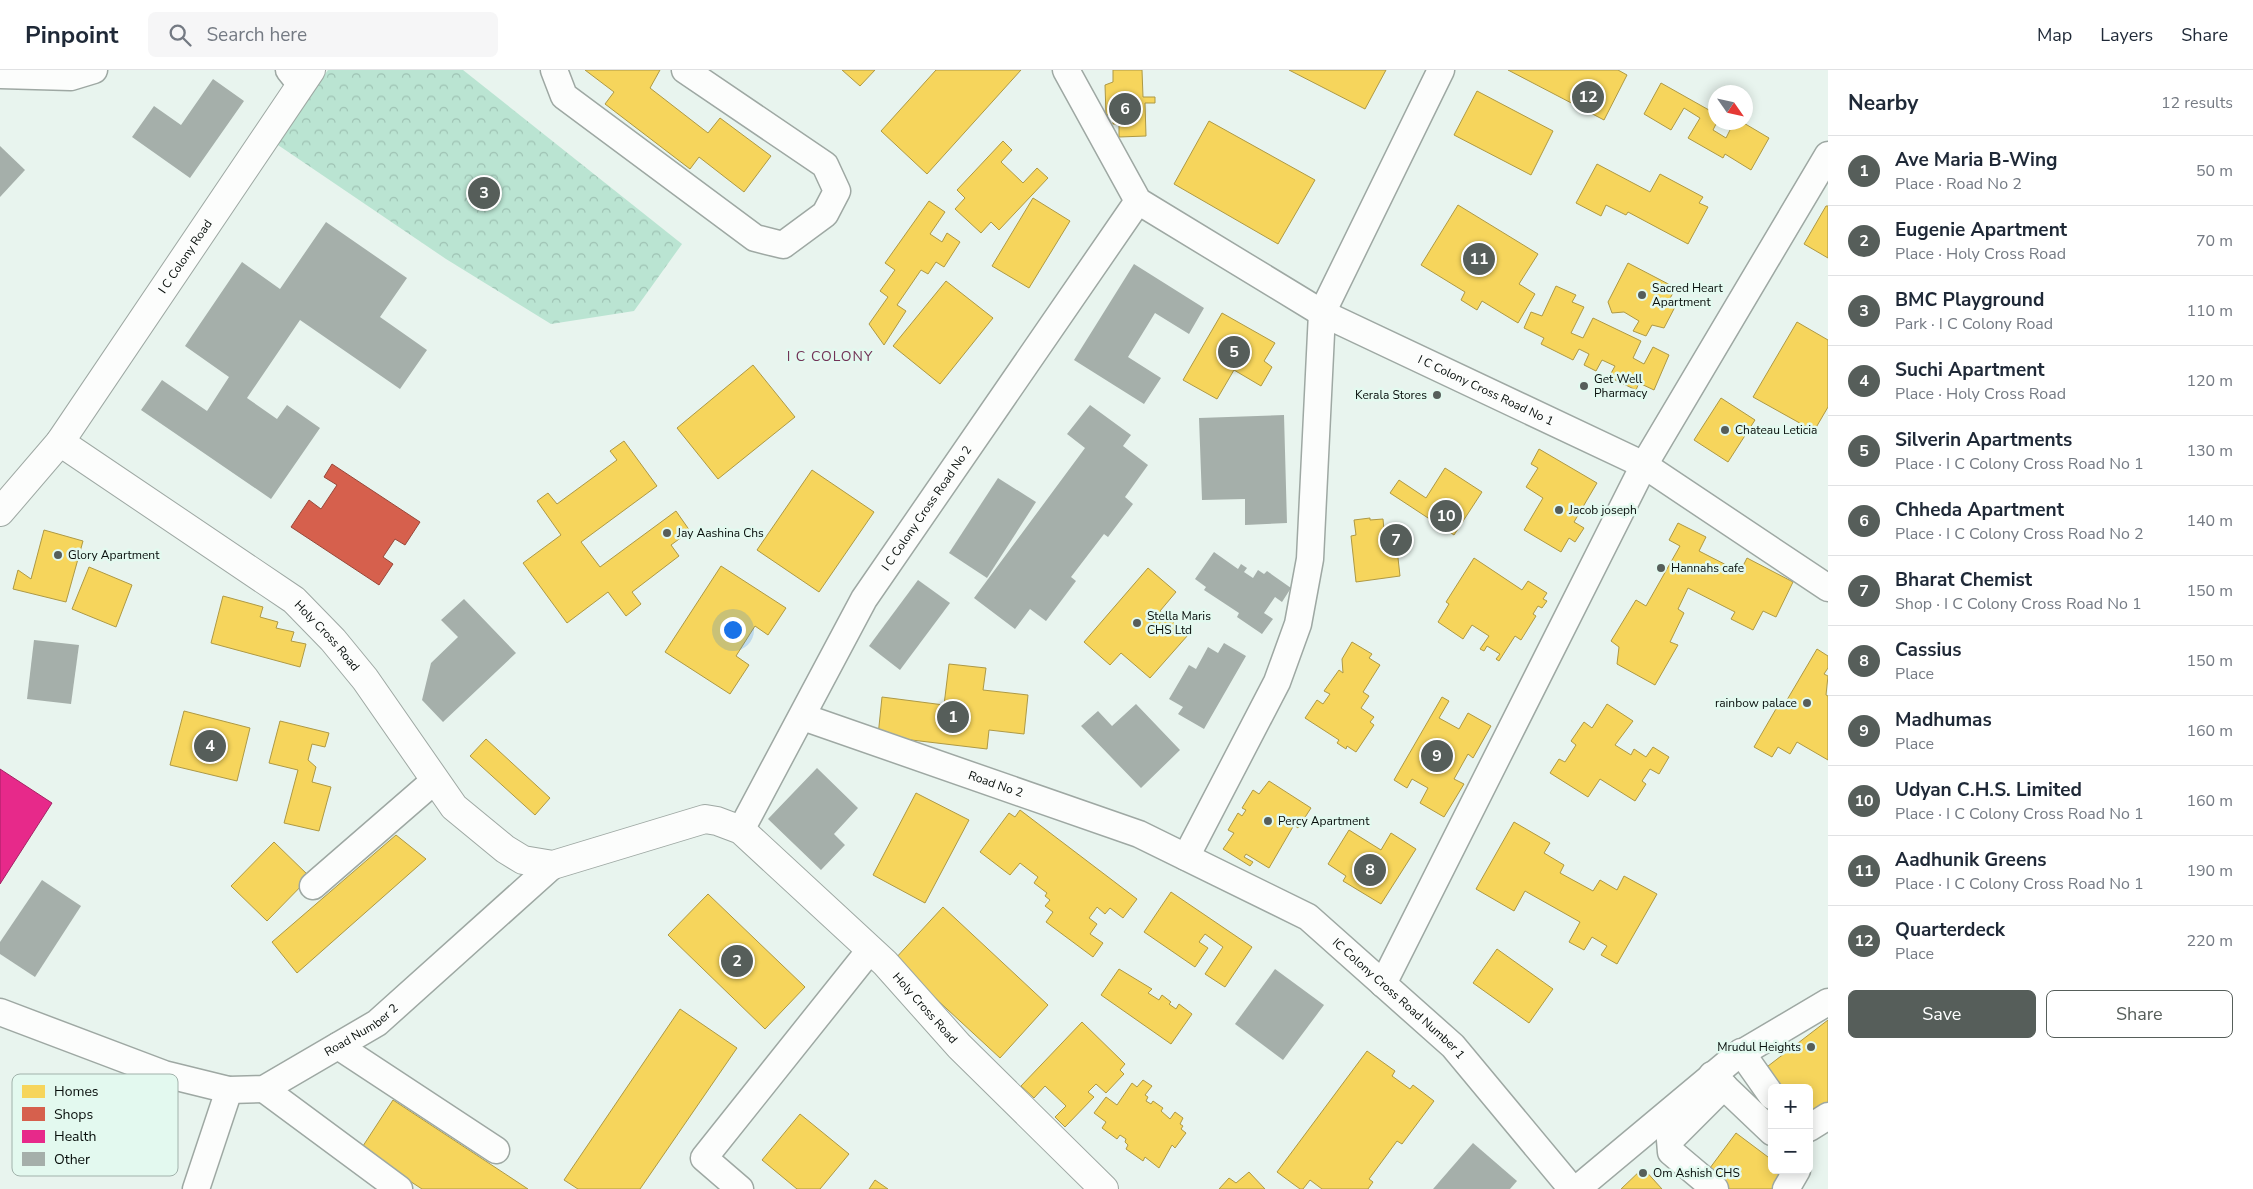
<!DOCTYPE html>
<html lang="en">
<head>
<meta charset="utf-8">
<style>
	body { margin:0; font-family:"Nunito Sans",sans-serif; background:#f6f6f7; color:#1f2937 }
	.controls { position:absolute; right:15px; bottom:15px; display:grid; overflow:hidden; border-radius:8px; box-shadow:0 2px 12px #0003 }
	.controls button { width:45px; height:45px; display:grid; place-items:center; padding:0; border:0; border-bottom:1px solid #e0e1e3; background:#fff; color:#1f2937; font:25px sans-serif }
	.compass { position:absolute; left:1708px; top:15px; width:45px; height:45px; border-radius:50%; background:#fff; box-shadow:0 2px 12px #0003; rotate:124deg }
	.you { position:absolute; left:732px; top:559px; width:18px; height:18px; margin:-12px; border:4px solid #fff; border-radius:50%; background:#1a73e8; box-shadow:0 0 0 8px #1a73e833 }
	.badge { display:grid; place-items:center; width:32px; height:32px; border-radius:50%; background:#565e5a; color:#fff; font-size:16px; font-weight:700 }
	.pin { position:absolute; translate:-50% -50%; border:2px solid #fff; box-shadow:0 1px 5px #0006 }
	.list { margin:0; padding:0; list-style:none }
	h2 { display:flex; justify-content:space-between; align-items:center; height:65px; margin:0; padding:0 20px; font-size:21px }
	h2 small { font-size:16px; font-weight:400; color:#747a83 }
	.list li { display:grid; grid-template-columns:32px 1fr auto; gap:15px; align-items:center; box-sizing:border-box; height:70px; padding:0 20px; border-top:1px solid #e0e1e3 }
	.list b { display:block; font-size:19px; white-space:nowrap }
	.list p { margin:0; font-size:16px; white-space:nowrap; color:#747a83 }
	.list em { font-size:16px; font-style:normal; color:#747a83 }
	.actions { display:flex; gap:10px; padding:15px 20px }
	.actions a { flex:1; padding:11px 0; border:1px solid #565e5a; border-radius:8px; text-align:center; font-size:18px; color:#565e5a }
	.actions .main { background:#565e5a; color:#fff }
	.icon { flex:none; width:28px; height:28px; fill:none; stroke:currentColor; stroke-width:2; stroke-linecap:round; stroke-linejoin:round }
	.map { position:relative; flex:none; width:1828px; height:1119px; overflow:hidden }
	header { display:flex; align-items:center; gap:30px; box-sizing:border-box; height:70px; padding:0 25px; background:#fff; border-bottom:1px solid #e0e1e3 }
	header strong { font-size:24px }
	nav { display:flex; gap:28px; margin-inline-start:auto; font-size:18px }
	.search { width:350px; height:45px; background:#f6f6f7; display:flex; align-items:center; gap:12px; box-sizing:border-box; padding:0 18px; border-radius:8px; color:#747a83; font-size:19px }
	main { display:flex }
	aside { flex:1; background:#fff }
	.map>svg:first-child { display:block }
	.park { fill:url(#park-crowns) }
	.homes { fill:#f6d55c; stroke:#ae9944 }
	.shops { fill:#d6604d; stroke:#984739 }
	.health { fill:#e7298a; stroke:#a42164 }
	.building { fill:#a5afaa }
	.lines { fill:none; stroke-linecap:round; stroke-linejoin:round }
	.street-casing { stroke:#9ea8a3; stroke-width:29 }
	.secondary-casing { stroke:#9ea8a3; stroke-width:30 }
	.street { stroke:#fcfdfc; stroke-width:26 }
	.secondary { stroke:#fcfdfc; stroke-width:28 }
	.poi-dot { fill:#565e5a; stroke:#e3f9ef; stroke-width:2 }
	.labels { text-anchor:middle; stroke-width:5; stroke-linejoin:round; paint-order:stroke }
	.street-label { font-size:12px; fill:#070e0b; stroke:#e3f9ef }
	.poi-label { font-size:12px; fill:#070e0b; stroke:#e3f9ef; text-anchor:start }
	.neighbourhood-label { font-size:14px; letter-spacing:1px; fill:#723256; stroke:#e3f9ef }
	.key { fill:#e3f9ef; stroke:#a1b2ab; stroke-width:1 }
	.key-label { font-size:14px; fill:#070e0b }
</style>
</head>
<body>
<header>
<strong>Pinpoint</strong>
<div class="search"><svg class="icon" aria-label="search" viewBox="0 0 24 24"><circle cx="10" cy="10" r="6"/><path d="M15 15l6 6"/></svg>Search here</div>
<nav><a>Map</a><a>Layers</a><a>Share</a></nav>
</header>
<main>
<div class="map">
<svg width="1828" height="1119" viewBox="0 0 1828 1119">
	<defs>
		<pattern id="park-crowns" width="20" height="18" patternUnits="userSpaceOnUse" patternTransform="scale(1.25)"><rect width="20" height="18" fill="#bae4d2"/><path d="M2 6a3 3 0 1 1 6 0M12 15a3 3 0 1 1 6 0" fill="none" stroke="#9ec2b3"/></pattern>
	</defs>
	<rect width="100%" height="100%" fill="#e8f4ee"/>
	<polygon class="park" points="328,0 463,0 682,174 634,241 551,254 446,189 275,73"/>
	<g class="homes">
		<polygon points="585,0 660,0 650,18 708,63 720,48 771,86 744,122 699,87 690,99 605,34 614,22"/>
		<polygon points="842,0 875,0 860,16"/>
		<polygon points="936,0 1021,0 927,104 881,61"/>
		<polygon points="1113,0 1142,0 1143,27 1155,27 1155,33 1145,33 1146,66 1119,67 1119,54 1113,54 1113,45 1106,45 1105,15 1113,12"/>
		<polygon points="1289,0 1386,0 1365,39"/>
		<polygon points="1508,0 1618,0 1627,5 1604,50"/>
		<polygon points="1661,13 1716,44 1717,52 1713,60 1726,68 1734,52 1742,52 1769,68 1751,100 1725,84 1723,88 1688,68 1700,48 1684,38 1671,60 1644,44"/>
		<polygon points="1477,21 1553,61 1531,105 1454,65"/>
		<polygon points="1209,51 1315,110 1278,174 1174,114"/>
		<polygon points="1003,71 1012,80 1001,92 1023,113 1037,98 1048,108 999,160 991,152 981,163 955,139 965,128 957,120"/>
		<polygon points="1597,94 1650,122 1660,104 1703,127 1699,133 1708,137 1688,174 1628,142 1626,145 1606,135 1601,146 1576,133"/>
		<polygon points="1033,128 1070,151 1029,218 992,196"/>
		<polygon points="929,131 945,142 930,164 942,172 947,163 960,172 944,197 936,192 928,204 921,200 897,235 906,241 884,275 869,254 888,227 880,221 895,200 885,193"/>
		<polygon points="1458,135 1538,184 1519,214 1535,224 1518,253 1482,231 1477,240 1461,230 1465,222 1421,195"/>
		<polygon points="1826,136 1828,136 1828,188 1804,174"/>
		<polygon points="1628,193 1676,218 1669,230 1676,235 1664,258 1652,255 1646,266 1633,261 1639,251 1624,242 1612,243 1608,232"/>
		<polygon points="946,211 993,248 940,314 893,276"/>
		<polygon points="1556,216 1576,225 1572,232 1584,237 1571,263 1583,268 1593,248 1641,271 1633,288 1644,294 1653,277 1669,285 1654,320 1639,313 1636,320 1609,307 1615,296 1602,290 1596,301 1584,295 1589,284 1579,279 1573,290 1541,274 1544,268 1524,258 1531,242 1542,246"/>
		<polygon points="1222,243 1275,273 1264,291 1272,297 1261,316 1234,300 1217,329 1183,310"/>
		<polygon points="1797,252 1828,270 1828,337 1814,361 1753,327"/>
		<polygon points="753,295 795,347 718,409 677,358"/>
		<polygon points="1721,328 1755,350 1728,392 1694,370"/>
		<polygon points="624,371 657,416 581,472 600,497 676,441 690,461 671,475 679,486 632,522 641,534 626,546 608,522 567,553 523,493 561,465 537,431 548,423 557,434 617,390 610,381"/>
		<polygon points="1539,379 1597,413 1574,452 1584,458 1575,472 1569,468 1561,482 1524,460 1543,428 1526,417 1538,398 1531,394"/>
		<polygon points="1445,398 1482,422 1454,465 1390,423 1399,410 1426,428"/>
		<polygon points="812,400 874,442 819,522 757,480"/>
		<polygon points="1370,448 1370,450 1383,449 1385,471 1396,470 1400,506 1356,512 1351,466 1356,465 1354,450"/>
		<polygon points="1678,453 1706,467 1699,481 1740,502 1747,488 1793,512 1776,547 1763,541 1753,560 1731,549 1735,542 1688,518 1678,539 1684,543 1670,572 1678,575 1655,615 1617,594 1619,577 1611,571 1636,530 1646,536 1680,476 1669,470"/>
		<polygon points="44,460 83,471 66,532 13,519 18,500 31,509"/>
		<polygon points="1474,488 1522,520 1528,511 1547,523 1543,529 1547,531 1542,538 1538,536 1533,544 1536,546 1521,570 1515,566 1499,591 1496,589 1500,584 1487,576 1484,581 1480,579 1489,566 1472,555 1463,569 1438,552 1449,534 1446,532"/>
		<polygon points="721,496 786,538 768,565 755,556 736,586 749,595 730,624 665,582"/>
		<polygon points="89,497 132,515 116,557 72,539"/>
		<polygon points="1148,498 1176,522 1160,541 1188,565 1150,608 1121,583 1110,595 1084,572"/>
		<polygon points="223,526 263,537 260,547 278,552 276,558 294,562 291,571 306,574 300,597 211,573"/>
		<polygon points="1352,572 1372,584 1369,588 1380,595 1363,622 1369,626 1361,638 1374,647 1370,652 1374,655 1356,682 1347,676 1346,679 1337,673 1339,670 1305,648 1317,630 1323,634 1330,624 1324,621 1339,600 1343,603 1342,589"/>
		<polygon points="1817,579 1828,586 1828,598 1824,604 1828,606 1826,625 1828,626 1828,690 1797,672 1790,684 1778,677 1772,687 1754,677 1780,632 1784,635"/>
		<polygon points="949,594 986,598 983,620 1028,625 1024,664 989,660 987,679 878,666 882,627 944,635"/>
		<polygon points="1442,627 1449,631 1439,648 1459,659 1468,643 1491,656 1473,688 1468,684 1454,709 1464,714 1444,747 1420,733 1428,718 1412,709 1407,718 1394,710"/>
		<polygon points="1607,634 1633,651 1615,675 1631,685 1634,679 1646,687 1653,677 1669,687 1659,704 1650,699 1642,711 1646,714 1635,731 1600,709 1588,727 1550,703 1559,689 1565,692 1576,675 1571,671 1584,652 1592,658"/>
		<polygon points="184,641 250,658 237,711 170,695"/>
		<polygon points="280,651 329,663 325,677 312,674 308,690 316,697 312,712 331,717 319,761 284,753 298,700 269,693"/>
		<polygon points="486,669 550,728 535,745 470,686"/>
		<polygon points="1269,711 1311,738 1298,758 1294,755 1269,798 1246,784 1244,787 1253,792 1250,796 1223,779 1234,763 1228,760 1238,743 1242,746 1246,740 1242,738 1253,720 1259,724"/>
		<polygon points="916,723 969,750 925,833 873,805"/>
		<polygon points="1020,740 1137,829 1123,848 1110,838 1105,844 1097,837 1089,848 1097,854 1090,864 1103,873 1093,887 1046,852 1053,842 1045,836 1050,830 1045,826 1047,823 1034,813 1038,807 1020,793 1010,805 980,782 1009,743 1015,747"/>
		<polygon points="1514,752 1550,773 1544,783 1564,795 1560,803 1593,821 1600,810 1617,820 1624,806 1657,824 1617,894 1601,885 1607,876 1592,867 1584,880 1569,872 1580,852 1525,821 1514,841 1476,819"/>
		<polygon points="1349,760 1381,780 1391,763 1416,779 1381,834 1343,811 1346,806 1328,794"/>
		<polygon points="396,765 426,789 297,903 272,872"/>
		<polygon points="274,772 310,807 267,851 231,816"/>
		<polygon points="1171,822 1252,877 1225,917 1205,904 1223,877 1205,864 1199,872 1208,878 1195,897 1144,862"/>
		<polygon points="708,824 805,917 765,959 668,865"/>
		<polygon points="943,837 1048,935 1000,988 894,890"/>
		<polygon points="1497,879 1553,919 1529,953 1473,913"/>
		<polygon points="1119,899 1152,919 1148,923 1159,930 1162,925 1171,932 1169,934 1176,939 1179,934 1192,944 1171,974 1101,925"/>
		<polygon points="680,939 737,978 640,1119 578,1119 564,1110"/>
		<polygon points="1828,950 1828,1037 1809,1052 1809,1018 1772,1018 1759,1003"/>
		<polygon points="1082,952 1125,994 1120,1000 1124,1004 1106,1023 1096,1014 1088,1022 1094,1027 1065,1057 1055,1047 1066,1036 1045,1016 1034,1028 1021,1016"/>
		<polygon points="1367,981 1395,1001 1392,1006 1410,1019 1413,1015 1434,1031 1402,1074 1397,1071 1369,1109 1373,1112 1368,1119 1322,1119 1310,1110 1303,1119 1300,1119 1277,1102"/>
		<polygon points="1143,1010 1152,1016 1145,1025 1148,1027 1146,1031 1151,1034 1153,1031 1163,1038 1161,1041 1170,1049 1175,1042 1183,1048 1180,1054 1183,1056 1181,1059 1186,1063 1175,1078 1172,1075 1159,1098 1145,1087 1143,1091 1126,1079 1128,1075 1125,1072 1126,1069 1120,1065 1117,1069 1102,1058 1106,1052 1094,1043 1106,1027 1117,1035 1132,1013 1137,1017"/>
		<polygon points="393,1030 528,1119 422,1119 361,1079"/>
		<polygon points="800,1044 849,1084 820,1119 797,1119 762,1090"/>
		<polygon points="1736,1063 1772,1090 1772,1100 1785,1100 1775,1119 1721,1119 1704,1106"/>
		<polygon points="1643,1098 1662,1119 1621,1119"/>
		<polygon points="1249,1102 1265,1119 1219,1119 1229,1108 1236,1113"/>
		<polygon points="875,1110 888,1119 869,1119"/>
	</g>
	<polygon class="shops" points="332,394 420,452 405,475 395,469 383,487 393,494 379,515 291,457 309,430 321,439 337,415 324,407"/>
	<polygon class="health" points="0,699 52,733 0,814"/>
	<g class="building">
		<polygon points="213,9 244,31 190,108 132,67 154,36 181,55"/>
		<polygon points="0,76 25,100 0,127"/>
		<polygon points="326,152 407,208 380,247 427,280 400,319 300,250 247,328 277,349 287,335 320,358 271,429 141,340 162,310 207,341 229,307 185,276 242,192 280,219"/>
		<polygon points="1134,194 1204,238 1189,264 1155,243 1128,287 1161,308 1144,334 1074,290"/>
		<polygon points="1090,335 1131,365 1123,376 1148,395 1125,427 1133,434 1108,467 1104,464 1071,507 1076,511 1046,551 1030,539 1015,559 974,528 1085,378 1067,364"/>
		<polygon points="1284,345 1287,453 1245,455 1245,429 1202,430 1199,348"/>
		<polygon points="998,408 1036,432 987,508 949,483"/>
		<polygon points="1214,482 1238,499 1241,494 1247,498 1244,502 1253,508 1258,500 1264,504 1267,501 1291,518 1282,532 1275,527 1264,543 1273,549 1262,564 1237,547 1239,543 1204,520 1206,517 1195,509"/>
		<polygon points="918,510 950,533 900,600 869,576"/>
		<polygon points="464,529 516,583 443,652 422,630 431,593 458,567 441,550"/>
		<polygon points="34,570 79,575 71,634 27,629"/>
		<polygon points="1224,573 1246,586 1204,659 1178,644 1183,637 1169,629 1189,595 1196,599 1208,577 1218,583"/>
		<polygon points="1136,634 1180,680 1141,718 1081,656 1098,641 1112,656"/>
		<polygon points="817,698 858,738 834,764 845,775 821,800 768,749"/>
		<polygon points="42,810 81,836 35,907 0,884 0,872"/>
		<polygon points="1275,899 1324,935 1283,990 1235,954"/>
		<polygon points="1473,1073 1517,1111 1510,1119 1433,1119"/>
	</g>
	<g class="lines">
		<g class="street-casing">
			<g id="street">
				<polyline points="289,0 301,15"/>
				<polyline points="554,0 564,26 755,168 783,175 825,144 837,121 825,95 685,0"/>
				<path id="s1" d="M 1066,0 L 1138,131 L 1322,243 L 1644,395 L 1828,518"/>
				<polyline points="0,5 71,7 94,0"/>
				<path id="s2" d="M 803,647 L 1139,764 L 1308,847 L 1453,976 L 1572,1119"/>
				<path id="s3" d="M 741,760 L 864,529 L 1138,131"/>
				<polyline points="1186,787 1277,612 1298,554 1310,489 1322,243 1441,0"/>
				<polyline points="313,816 434,711"/>
				<polyline points="1383,914 1644,395 1828,85"/>
				<path id="s4" d="M 0,942 L 164,1004 L 229,1020 L 264,1019 L 377,953 L 553,795"/>
				<polyline points="338,976 496,1080"/>
				<polyline points="1741,982 1772,1026"/>
				<polyline points="1712,1005 1772,1062"/>
				<polyline points="264,1019 399,1119"/>
				<polyline points="1809,1058 1828,1046"/>
				<polyline points="196,1119 229,1020"/>
				<polyline points="740,1119 704,1088 870,880"/>
				<polyline points="1577,1119 1735,987 1828,932"/>
				<polyline points="1715,1119 1671,1082 1670,1070 1724,1016"/>
				<polyline points="1786,1119 1797,1100"/>
			</g>
		</g>
		<g class="secondary-casing">
			<g id="secondary">
				<path id="s5" d="M 60,372 L 294,530 L 333,570 L 365,609 L 454,737 L 505,779 L 523,790 L 553,795 L 705,749 L 717,751 L 741,760 L 885,893 L 959,976 L 1104,1119"/>
				<path id="s6" d="M 0,442 L 60,372 L 311,0"/>
			</g>
		</g>
		<use href="#street" class="street"/>
		<use href="#secondary" class="secondary"/>
	</g>
	<g class="poi-dot">
		<circle cx="1642" cy="225" r="5"/>
		<circle cx="1584" cy="316" r="5"/>
		<circle cx="1437" cy="325" r="5"/>
		<circle cx="1725" cy="360" r="5"/>
		<circle cx="1559" cy="440" r="5"/>
		<circle cx="667" cy="463" r="5"/>
		<circle cx="58" cy="485" r="5"/>
		<circle cx="1661" cy="498" r="5"/>
		<circle cx="1137" cy="553" r="5"/>
		<circle cx="1807" cy="633" r="5"/>
		<circle cx="1268" cy="751" r="5"/>
		<circle cx="1811" cy="977" r="5"/>
		<circle cx="1643" cy="1103" r="5"/>
	</g>
	<g class="labels">
		<g class="street-label">
			<text dy="4" stroke="none"><textPath href="#s6" startOffset="316">I C Colony Road</textPath></text>
			<text dy="4" stroke="none"><textPath href="#s1" startOffset="546">I C Colony Cross Road No 1</textPath></text>
			<text dy="4" stroke="none"><textPath href="#s3" startOffset="372">I C Colony Cross Road No 2</textPath></text>
			<text dy="4" stroke="none"><textPath href="#s5" startOffset="331">Holy Cross Road</textPath></text>
			<text dy="4" stroke="none"><textPath href="#s2" startOffset="204">Road No 2</textPath></text>
			<text dy="4" stroke="none"><textPath href="#s2" startOffset="666">IC Colony Cross Road Number 1</textPath></text>
			<text dy="4" stroke="none"><textPath href="#s5" startOffset="1115">Holy Cross Road</textPath></text>
			<text dy="4" stroke="none"><textPath href="#s4" startOffset="391">Road Number 2</textPath></text>
		</g>
		<g class="poi-label">
			<text x="1652" y="222">Sacred Heart<tspan x="1652" dy="14">Apartment</tspan></text>
			<text x="1594" y="313">Get Well<tspan x="1594" dy="14">Pharmacy</tspan></text>
			<text x="1427" y="329" text-anchor="end">Kerala Stores</text>
			<text x="1735" y="364">Chateau Leticia</text>
			<text x="1569" y="444">Jacob joseph</text>
			<text x="677" y="467">Jay Aashina Chs</text>
			<text x="68" y="489">Glory Apartment</text>
			<text x="1671" y="502">Hannahs cafe</text>
			<text x="1147" y="550">Stella Maris<tspan x="1147" dy="14">CHS Ltd</tspan></text>
			<text x="1797" y="637" text-anchor="end">rainbow palace</text>
			<text x="1278" y="755">Percy Apartment</text>
			<text x="1801" y="981" text-anchor="end">Mrudul Heights</text>
			<text x="1653" y="1107">Om Ashish CHS</text>
		</g>
		<g class="neighbourhood-label">
			<text x="830" y="291">I C COLONY</text>
		</g>
	</g>
	<rect x="12" y="1004" width="166" height="102" rx="8" class="key"/>
	<rect x="22" y="1015" width="23" height="13" fill="#f6d55c"/>
	<rect x="22" y="1037" width="23" height="14" fill="#d6604d"/>
	<rect x="22" y="1060" width="23" height="13" fill="#e7298a"/>
	<rect x="22" y="1082" width="23" height="14" fill="#a5afaa"/>
	<g class="key-label">
		<text x="54" y="1026">Homes</text>
		<text x="54" y="1049">Shops</text>
		<text x="54" y="1071">Health</text>
		<text x="54" y="1094">Other</text>
	</g>
</svg>
<div class="controls">
<button>+</button>
<button>−</button>
</div>
<svg class="compass" viewBox="-18 -18 36 36"><path d="M0-13l5 13h-10z" fill="#e53935"/><path d="M0 13l5-13h-10z" fill="#747a83"/></svg>
<div class="you"></div>
<div class="pin badge" style="left:953px;top:647px">1</div>
<div class="pin badge" style="left:737px;top:891px">2</div>
<div class="pin badge" style="left:484px;top:123px">3</div>
<div class="pin badge" style="left:210px;top:676px">4</div>
<div class="pin badge" style="left:1234px;top:282px">5</div>
<div class="pin badge" style="left:1125px;top:39px">6</div>
<div class="pin badge" style="left:1396px;top:470px">7</div>
<div class="pin badge" style="left:1370px;top:800px">8</div>
<div class="pin badge" style="left:1437px;top:686px">9</div>
<div class="pin badge" style="left:1446px;top:446px">10</div>
<div class="pin badge" style="left:1479px;top:189px">11</div>
<div class="pin badge" style="left:1588px;top:27px">12</div>
</div>
<aside>
<h2>Nearby<small>12 results</small></h2>
<ul class="list">
<li><span class="badge">1</span><div><b>Ave Maria B-Wing</b><p>Place · Road No 2</p></div><em>50 m</em></li>
<li><span class="badge">2</span><div><b>Eugenie Apartment</b><p>Place · Holy Cross Road</p></div><em>70 m</em></li>
<li><span class="badge">3</span><div><b>BMC Playground</b><p>Park · I C Colony Road</p></div><em>110 m</em></li>
<li><span class="badge">4</span><div><b>Suchi Apartment</b><p>Place · Holy Cross Road</p></div><em>120 m</em></li>
<li><span class="badge">5</span><div><b>Silverin Apartments</b><p>Place · I C Colony Cross Road No 1</p></div><em>130 m</em></li>
<li><span class="badge">6</span><div><b>Chheda Apartment</b><p>Place · I C Colony Cross Road No 2</p></div><em>140 m</em></li>
<li><span class="badge">7</span><div><b>Bharat Chemist</b><p>Shop · I C Colony Cross Road No 1</p></div><em>150 m</em></li>
<li><span class="badge">8</span><div><b>Cassius</b><p>Place</p></div><em>150 m</em></li>
<li><span class="badge">9</span><div><b>Madhumas</b><p>Place</p></div><em>160 m</em></li>
<li><span class="badge">10</span><div><b>Udyan C.H.S. Limited</b><p>Place · I C Colony Cross Road No 1</p></div><em>160 m</em></li>
<li><span class="badge">11</span><div><b>Aadhunik Greens</b><p>Place · I C Colony Cross Road No 1</p></div><em>190 m</em></li>
<li><span class="badge">12</span><div><b>Quarterdeck</b><p>Place</p></div><em>220 m</em></li>
</ul>
<div class="actions"><a class="main">Save</a><a>Share</a></div>
</aside>
</main>
</body>
</html>
